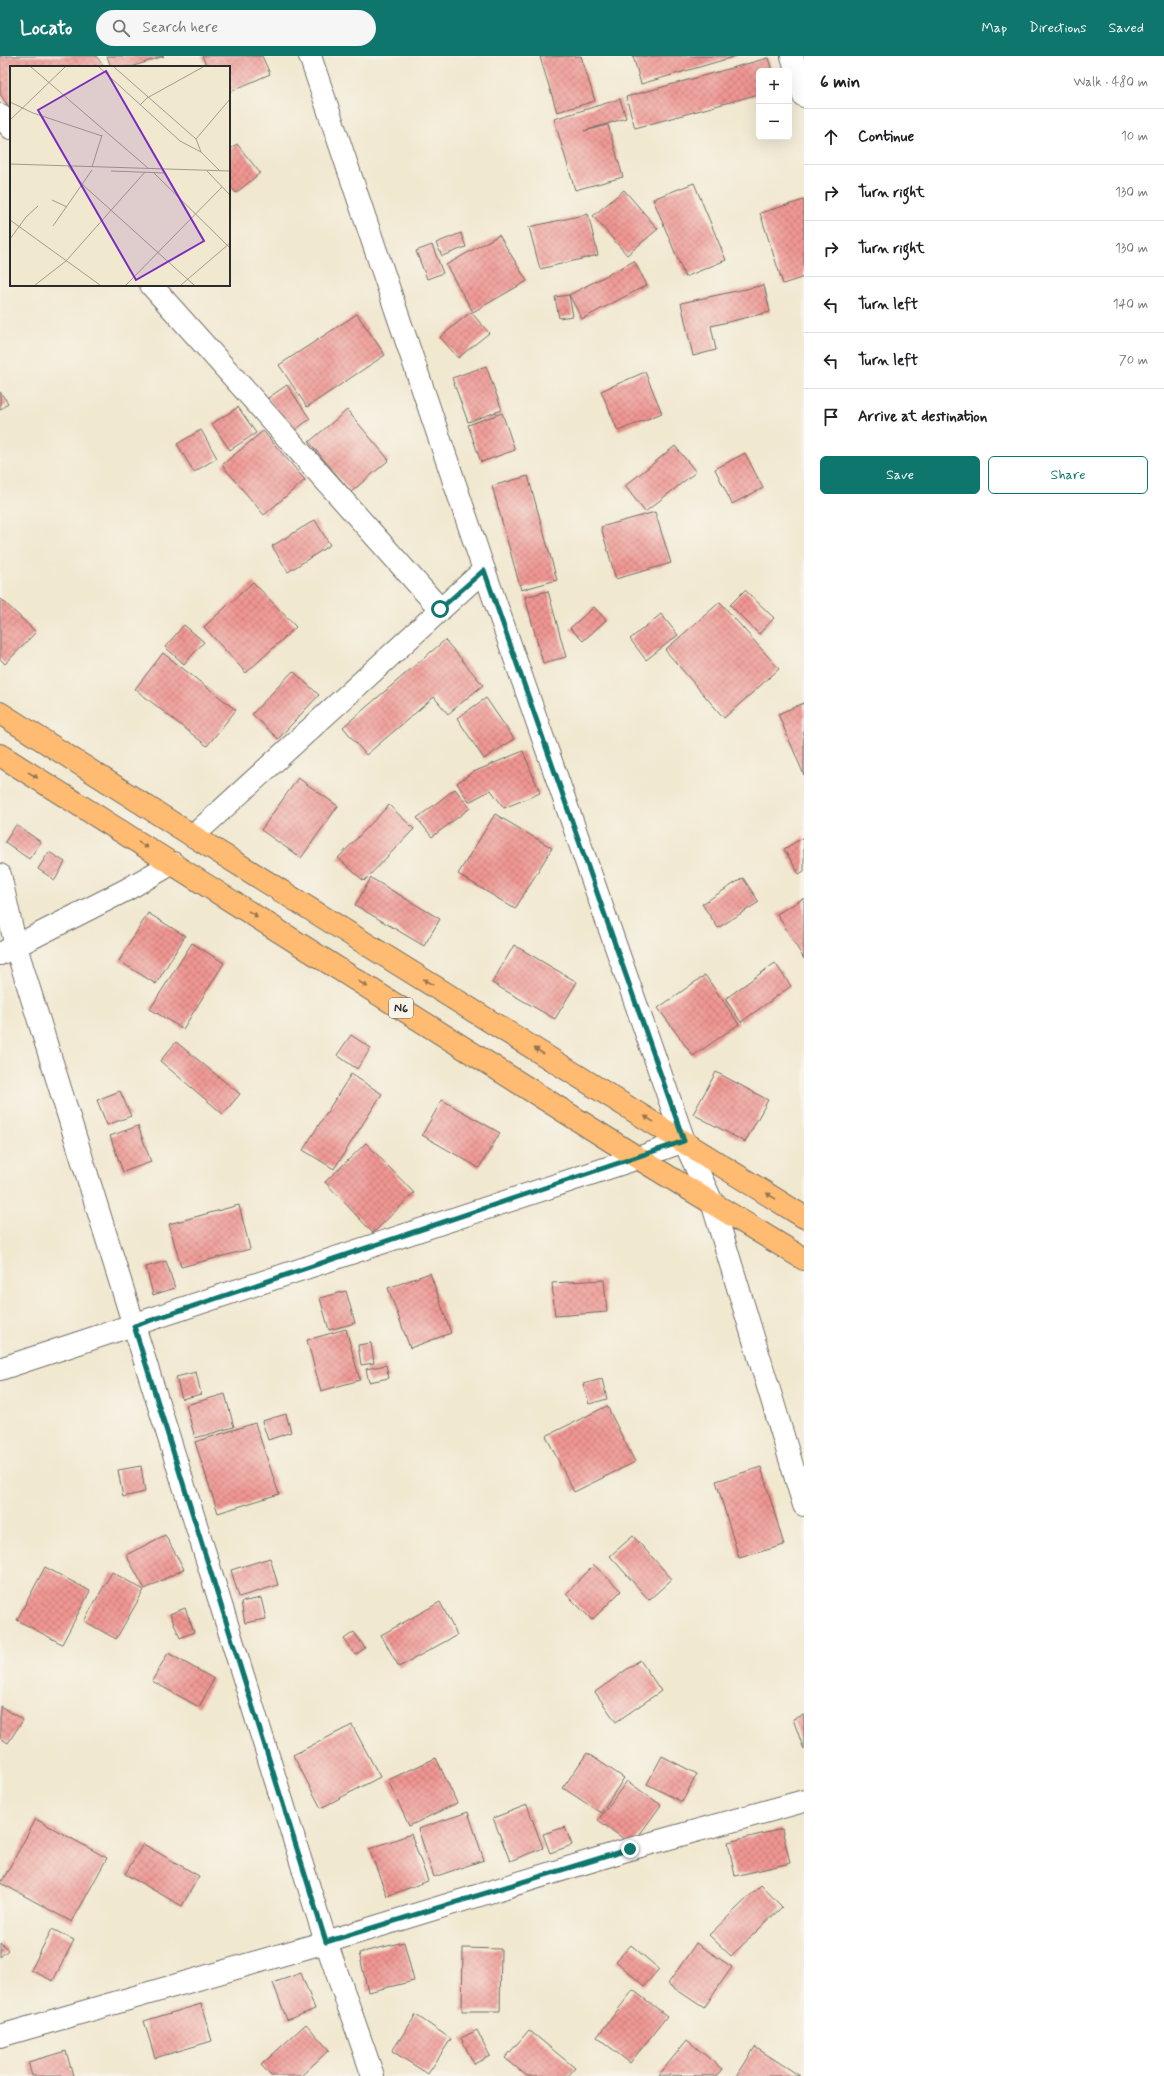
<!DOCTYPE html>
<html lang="en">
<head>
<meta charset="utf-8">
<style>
	body { margin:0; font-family:Mynerve,sans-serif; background:#f6f6f6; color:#202124 }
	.controls { position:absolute; right:12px; top:12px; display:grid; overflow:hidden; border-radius:6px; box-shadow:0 4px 16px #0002 }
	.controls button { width:36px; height:36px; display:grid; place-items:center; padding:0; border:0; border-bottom:1px solid #e0e0e0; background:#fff; color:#202124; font:20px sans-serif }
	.stop { position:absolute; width:12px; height:12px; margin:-9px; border:3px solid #0f766e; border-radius:50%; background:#fff }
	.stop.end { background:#0f766e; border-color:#fff; box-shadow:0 1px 4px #0008 }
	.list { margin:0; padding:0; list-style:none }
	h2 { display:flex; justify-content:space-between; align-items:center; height:52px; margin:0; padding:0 16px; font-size:17px }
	h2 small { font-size:13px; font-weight:400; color:#757577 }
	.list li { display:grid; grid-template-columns:26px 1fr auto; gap:12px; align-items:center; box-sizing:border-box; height:56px; padding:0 16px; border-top:1px solid #e0e0e0 }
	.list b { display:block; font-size:15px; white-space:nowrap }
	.list em { font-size:13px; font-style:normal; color:#757577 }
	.actions { display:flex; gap:8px; padding:12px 16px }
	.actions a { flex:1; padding:9px 0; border:1px solid #0f766e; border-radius:6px; text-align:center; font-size:14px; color:#0f766e }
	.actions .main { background:#0f766e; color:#fff }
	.icon { flex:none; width:22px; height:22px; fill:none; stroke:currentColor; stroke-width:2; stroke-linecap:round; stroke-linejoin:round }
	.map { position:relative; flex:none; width:804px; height:2020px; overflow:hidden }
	header { display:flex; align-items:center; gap:24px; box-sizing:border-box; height:56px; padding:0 20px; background:#0f766e; color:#fff }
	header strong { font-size:19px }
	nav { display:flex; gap:22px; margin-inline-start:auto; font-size:14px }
	.search { width:280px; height:36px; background:#f6f6f6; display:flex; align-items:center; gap:10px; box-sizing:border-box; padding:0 14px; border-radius:22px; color:#757577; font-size:15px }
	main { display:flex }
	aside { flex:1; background:#fff }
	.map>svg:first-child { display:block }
	.building { fill:url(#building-cross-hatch) }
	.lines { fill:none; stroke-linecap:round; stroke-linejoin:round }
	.street-casing { stroke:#706d65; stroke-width:24 }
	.highway-casing { stroke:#706d65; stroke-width:24 }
	.street { stroke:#fff; stroke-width:22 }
	.highway { stroke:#ffbb71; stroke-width:22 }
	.oneway { fill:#95734e }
	.route { stroke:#0f766e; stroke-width:5 }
	.labels { text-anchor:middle; stroke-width:3.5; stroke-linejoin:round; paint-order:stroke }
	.shield { fill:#f7f3e8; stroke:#686764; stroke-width:1 }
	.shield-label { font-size:12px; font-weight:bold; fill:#2b2b2b }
	.inset-road { fill:none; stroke:#a29c8e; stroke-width:1 }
	.view { fill:#7b2cbf; fill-opacity:0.15; stroke:#7b2cbf; stroke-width:2 }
	.inset-edge { fill:none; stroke:#2b2b2b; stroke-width:2 }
</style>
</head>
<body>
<header>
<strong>Locato</strong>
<div class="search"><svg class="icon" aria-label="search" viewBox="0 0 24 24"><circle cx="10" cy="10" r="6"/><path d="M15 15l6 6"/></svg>Search here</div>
<nav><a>Map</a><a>Directions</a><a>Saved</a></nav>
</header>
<main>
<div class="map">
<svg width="804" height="2020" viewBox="0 0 804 2020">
	<defs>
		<pattern id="building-cross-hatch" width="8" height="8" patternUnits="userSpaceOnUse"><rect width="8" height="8" fill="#f09693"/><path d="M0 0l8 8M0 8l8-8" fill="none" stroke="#c37b78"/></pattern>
	</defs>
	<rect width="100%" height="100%" fill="#f7f3e8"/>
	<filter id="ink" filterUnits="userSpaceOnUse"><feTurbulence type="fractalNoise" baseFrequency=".025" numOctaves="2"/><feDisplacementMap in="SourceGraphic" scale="8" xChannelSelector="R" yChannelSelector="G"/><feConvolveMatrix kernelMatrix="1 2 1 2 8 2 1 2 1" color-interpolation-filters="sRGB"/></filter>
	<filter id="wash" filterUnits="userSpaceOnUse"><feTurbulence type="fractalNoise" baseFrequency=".012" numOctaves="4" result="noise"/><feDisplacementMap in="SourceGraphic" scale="16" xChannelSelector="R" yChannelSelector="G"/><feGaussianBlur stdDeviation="0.9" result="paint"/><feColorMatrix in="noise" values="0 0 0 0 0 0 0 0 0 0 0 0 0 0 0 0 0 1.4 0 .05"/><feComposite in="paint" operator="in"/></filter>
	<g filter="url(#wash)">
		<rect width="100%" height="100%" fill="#f1e8d0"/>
		<g id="blocks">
			<g class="building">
				<polygon points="0,0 96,0 104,11 11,11 11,54 0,38"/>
				<polygon points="107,0 164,0 131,11 111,11"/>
				<polygon points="202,0 262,0 270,18 229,36 229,11 207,11"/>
				<polygon points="581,0 595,45 557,56 540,1"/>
				<polygon points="633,0 737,0 641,28"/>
				<polygon points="768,2 772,15 759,15 759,38 635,72 626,41"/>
				<polygon points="620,43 626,62 584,75 608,69 623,121 575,134 554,63"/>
				<polygon points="237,88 260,117 236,137 229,129 229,94"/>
				<polygon points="694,127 726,204 685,221 653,143"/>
				<polygon points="624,134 658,173 627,199 593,160"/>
				<polygon points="804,144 804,221 783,228 760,157"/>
				<polygon points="588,158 598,199 540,213 529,171"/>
				<polygon points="461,177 466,191 442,200 436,187"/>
				<polygon points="499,179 527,225 473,256 446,209"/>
				<polygon points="432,189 443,217 427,223 416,195"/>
				<polygon points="634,205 647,229 582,263 569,239"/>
				<polygon points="764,229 770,256 711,270 716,294 693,300 681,247"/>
				<polygon points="569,239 573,260 559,262 555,241"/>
				<polygon points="471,256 489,277 458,302 440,281"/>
				<polygon points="357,258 385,299 307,351 279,309"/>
				<polygon points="486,310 502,354 468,366 452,322"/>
				<polygon points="645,316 662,357 618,375 601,335"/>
				<polygon points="287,329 310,363 292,376 268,342"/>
				<polygon points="0,336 8,347 0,354"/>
				<polygon points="238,351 256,377 230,394 212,368"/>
				<polygon points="347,354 389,404 351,436 309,386"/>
				<polygon points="502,357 515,394 481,406 468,369"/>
				<polygon points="201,374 217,402 194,416 177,388"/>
				<polygon points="263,375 305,424 264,459 222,409"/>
				<polygon points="675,390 696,416 645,456 625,430"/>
				<polygon points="745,397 763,432 732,448 715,413"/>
				<polygon points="528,420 557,524 521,534 492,430"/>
				<polygon points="655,456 671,507 616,523 601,471"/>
				<polygon points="315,464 330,489 288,516 272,490"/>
				<polygon points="253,526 296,571 246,617 204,571"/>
				<polygon points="745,534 774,562 759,578 730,549"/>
				<polygon points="548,535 566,601 543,607 525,541"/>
				<polygon points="0,542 36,576 5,608 0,603"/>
				<polygon points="720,546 779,613 724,662 665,594"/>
				<polygon points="594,551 606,564 583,585 570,572"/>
				<polygon points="661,558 678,579 646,604 630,583"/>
				<polygon points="184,569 204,586 184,608 165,591"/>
				<polygon points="445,584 483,629 448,658 434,641 366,699 343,671"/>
				<polygon points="163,597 236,654 207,690 135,633"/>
				<polygon points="293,615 319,639 278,683 252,658"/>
				<polygon points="486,642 514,683 484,703 457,662"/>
				<polygon points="804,647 804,719 778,658"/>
				<polygon points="523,695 540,737 504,752 491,734 469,746 457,727 471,717"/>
				<polygon points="298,722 338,750 301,802 261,774"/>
				<polygon points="455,733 470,752 432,781 417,762"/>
				<polygon points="389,749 414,773 364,825 338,802"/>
				<polygon points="495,758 552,792 515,853 458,818"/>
				<polygon points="16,769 41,786 29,803 5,786"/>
				<polygon points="804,781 804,815 799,818 784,793"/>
				<polygon points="49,796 65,806 55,824 38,813"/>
				<polygon points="371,822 440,863 424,890 355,849"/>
				<polygon points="743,822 759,846 718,872 702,848"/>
				<polygon points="804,842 804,903 777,858"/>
				<polygon points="148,857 185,880 156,928 119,905"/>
				<polygon points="192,887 224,907 183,973 150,953"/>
				<polygon points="514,889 577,926 555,963 492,927"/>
				<polygon points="775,907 791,930 741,966 725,943"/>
				<polygon points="705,919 739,968 693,1000 658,952"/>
				<polygon points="351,979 371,992 357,1013 337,999"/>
				<polygon points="176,986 240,1038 223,1058 160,1005"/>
				<polygon points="716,1016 768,1044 745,1086 693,1058"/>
				<polygon points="351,1018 382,1038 334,1113 303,1094"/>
				<polygon points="120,1035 131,1060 107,1069 97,1044"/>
				<polygon points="442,1044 500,1077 479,1112 422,1079"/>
				<polygon points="138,1070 151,1106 123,1116 110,1080"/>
				<polygon points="366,1087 414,1137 373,1177 325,1126"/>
				<polygon points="239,1149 250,1193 181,1211 169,1168"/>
				<polygon points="166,1205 175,1232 153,1239 146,1211"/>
				<polygon points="430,1217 451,1277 410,1292 388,1232"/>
				<polygon points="604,1224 607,1256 555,1260 552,1227"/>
				<polygon points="346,1235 355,1267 329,1274 320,1242"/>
				<polygon points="346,1273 360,1324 321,1335 307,1284"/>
				<polygon points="371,1287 374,1307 361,1309 358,1289"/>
				<polygon points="386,1309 389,1322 369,1326 366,1313"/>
				<polygon points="196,1316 201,1338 182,1343 176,1321"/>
				<polygon points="602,1323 607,1343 589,1348 583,1328"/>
				<polygon points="225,1338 234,1371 195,1382 186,1349"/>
				<polygon points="607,1350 635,1406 574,1436 546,1380"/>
				<polygon points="286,1358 291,1376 268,1384 262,1365"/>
				<polygon points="255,1367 279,1438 218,1457 195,1386"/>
				<polygon points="141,1410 145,1436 123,1441 118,1414"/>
				<polygon points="761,1411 784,1489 739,1502 716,1425"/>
				<polygon points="165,1479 184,1513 145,1533 126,1499"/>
				<polygon points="633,1480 672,1523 649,1544 610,1500"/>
				<polygon points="270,1502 278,1529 239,1541 231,1514"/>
				<polygon points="594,1509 621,1535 592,1564 566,1538"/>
				<polygon points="45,1511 90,1535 62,1588 17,1564"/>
				<polygon points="112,1516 144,1534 116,1583 84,1565"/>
				<polygon points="261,1542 266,1563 245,1567 241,1546"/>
				<polygon points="440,1546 457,1579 399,1611 381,1579"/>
				<polygon points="185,1552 194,1576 180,1582 170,1558"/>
				<polygon points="354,1576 365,1592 355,1599 344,1583"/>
				<polygon points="168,1597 214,1623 199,1651 152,1625"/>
				<polygon points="640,1604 661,1635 616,1666 595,1636"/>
				<polygon points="0,1650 23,1664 8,1687 0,1682"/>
				<polygon points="804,1659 804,1694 793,1663"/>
				<polygon points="352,1669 380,1721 321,1752 293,1699"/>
				<polygon points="587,1697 624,1722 601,1757 563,1732"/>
				<polygon points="662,1700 697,1718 682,1746 647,1728"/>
				<polygon points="436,1702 457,1747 409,1770 388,1724"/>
				<polygon points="627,1725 661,1749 632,1789 598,1764"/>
				<polygon points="527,1749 543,1792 510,1805 493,1762"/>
				<polygon points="468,1756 484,1804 434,1821 418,1773"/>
				<polygon points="36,1763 107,1802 72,1866 1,1827"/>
				<polygon points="565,1771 572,1789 550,1797 543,1778"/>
				<polygon points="782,1773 790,1807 735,1820 728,1786"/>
				<polygon points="411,1778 428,1825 387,1840 369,1793"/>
				<polygon points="143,1788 199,1820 182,1850 125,1818"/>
				<polygon points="761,1829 782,1851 731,1900 709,1879"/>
				<polygon points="52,1873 74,1884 53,1925 31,1914"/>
				<polygon points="0,1886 8,1894 0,1901"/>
				<polygon points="404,1886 414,1925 368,1936 359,1897"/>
				<polygon points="696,1887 732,1911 704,1952 668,1928"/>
				<polygon points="631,1889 659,1913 644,1930 616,1905"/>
				<polygon points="463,1892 501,1893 500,1955 462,1955"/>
				<polygon points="301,1917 315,1953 287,1964 273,1927"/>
				<polygon points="633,1934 667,1960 630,2007 597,1981"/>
				<polygon points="201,1948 212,1985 155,2002 144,1965"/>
				<polygon points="416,1959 451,1983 428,2018 392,1995"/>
				<polygon points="306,1968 329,1994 301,2020 271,2020 261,2009"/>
				<polygon points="477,1974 490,2000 474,2008 461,1982"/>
				<polygon points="529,1974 575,2012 568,2020 527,2020 505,2002"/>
				<polygon points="687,1984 722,2013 716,2020 659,2019"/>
				<polygon points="755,1991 800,2020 737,2020"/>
				<polygon points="66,1995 73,2020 32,2020 28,2006"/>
			</g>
		</g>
	</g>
	<g filter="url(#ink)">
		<use href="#blocks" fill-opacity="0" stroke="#706d65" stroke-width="1"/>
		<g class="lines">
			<g class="street-casing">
				<g id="street">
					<polyline points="310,0 484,514 684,1085 712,1146 804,1449"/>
					<polyline points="792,0 804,40"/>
					<polyline points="0,59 11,72"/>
					<polyline points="151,229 440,553"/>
					<polyline points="193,780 484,514"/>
					<polyline points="0,819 16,891 326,1886 373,2020"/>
					<polyline points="0,898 126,834 173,807"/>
					<polyline points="0,1313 638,1102 684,1085"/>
					<polyline points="0,1980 326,1886 630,1793 804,1745"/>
				</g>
			</g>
			<g class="highway-casing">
				<g id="highway">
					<polyline points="0,657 193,780 804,1161"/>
					<polyline points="0,699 638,1102 804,1203"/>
				</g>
			</g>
			<use href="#street" class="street"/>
			<use href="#highway" class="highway"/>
		</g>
		<defs><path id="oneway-solid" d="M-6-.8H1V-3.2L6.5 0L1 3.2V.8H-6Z"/></defs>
		<g class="oneway">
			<use href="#oneway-solid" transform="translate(33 719) rotate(32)"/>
			<use href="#oneway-solid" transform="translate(143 789) rotate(32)"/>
			<use href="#oneway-solid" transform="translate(253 858) rotate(32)"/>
			<use href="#oneway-solid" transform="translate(428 926) rotate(-148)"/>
			<use href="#oneway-solid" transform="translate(363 928) rotate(32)"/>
			<use href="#oneway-solid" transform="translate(539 995) rotate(-148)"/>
			<use href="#oneway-solid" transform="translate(649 1063) rotate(-148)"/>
			<use href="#oneway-solid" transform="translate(771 1140) rotate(-148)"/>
		</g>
	</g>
	<g class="lines" filter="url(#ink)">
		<polyline class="route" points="440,553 484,514 684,1085 134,1270 326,1886 630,1793"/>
	</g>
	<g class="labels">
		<rect class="shield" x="389" y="942" width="24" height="20" rx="3"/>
		<g class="shield-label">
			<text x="401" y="956">N6</text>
		</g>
	</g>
	<g transform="translate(10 10)">
		<rect width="220" height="220" fill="#f1e8d0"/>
		<path class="inset-road" d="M 21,1 L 138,102M 89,1 L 170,75 L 191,86M 104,1 L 186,73 L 191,86 L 209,104M 0,36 L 23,47 L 92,70M 130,39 L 137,32 L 193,1M 0,54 L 55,1M 186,73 L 220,33M 0,98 L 220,105M 58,100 L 73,119 L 184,219M 82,101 L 92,69M 101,105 L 155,107M 197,105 L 220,129M 144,107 L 220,182M 42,134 L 57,141M 0,154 L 90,219M 43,160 L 82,104M 0,173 L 16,151 L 28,140M 25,219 L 56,195 L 135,106M 116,219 L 212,121M 171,219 L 220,177"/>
		<path class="view" d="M 96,5 L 194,175 L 126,214 L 28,44 Z"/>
		<rect width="220" height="220" class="inset-edge"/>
	</g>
</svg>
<div class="controls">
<button>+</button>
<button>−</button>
</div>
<div class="stop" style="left:440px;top:553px"></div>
<div class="stop end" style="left:630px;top:1793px"></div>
</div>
<aside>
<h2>6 min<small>Walk · 480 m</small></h2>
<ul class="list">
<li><svg class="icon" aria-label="ahead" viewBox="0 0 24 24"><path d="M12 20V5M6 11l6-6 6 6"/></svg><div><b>Continue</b></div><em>10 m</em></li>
<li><svg class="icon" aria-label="right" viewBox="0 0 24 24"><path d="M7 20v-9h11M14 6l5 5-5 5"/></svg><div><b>Turn right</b></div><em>130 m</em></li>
<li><svg class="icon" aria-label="right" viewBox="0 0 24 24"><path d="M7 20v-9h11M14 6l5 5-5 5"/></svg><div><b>Turn right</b></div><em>130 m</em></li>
<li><svg class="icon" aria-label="left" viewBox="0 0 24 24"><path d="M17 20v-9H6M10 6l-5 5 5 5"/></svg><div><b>Turn left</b></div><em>140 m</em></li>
<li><svg class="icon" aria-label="left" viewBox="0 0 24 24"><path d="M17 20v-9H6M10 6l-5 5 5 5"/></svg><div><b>Turn left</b></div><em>70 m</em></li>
<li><svg class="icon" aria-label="arrive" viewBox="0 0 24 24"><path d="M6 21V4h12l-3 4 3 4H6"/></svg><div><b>Arrive at destination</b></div></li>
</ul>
<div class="actions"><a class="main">Save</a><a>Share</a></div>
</aside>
</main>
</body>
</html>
